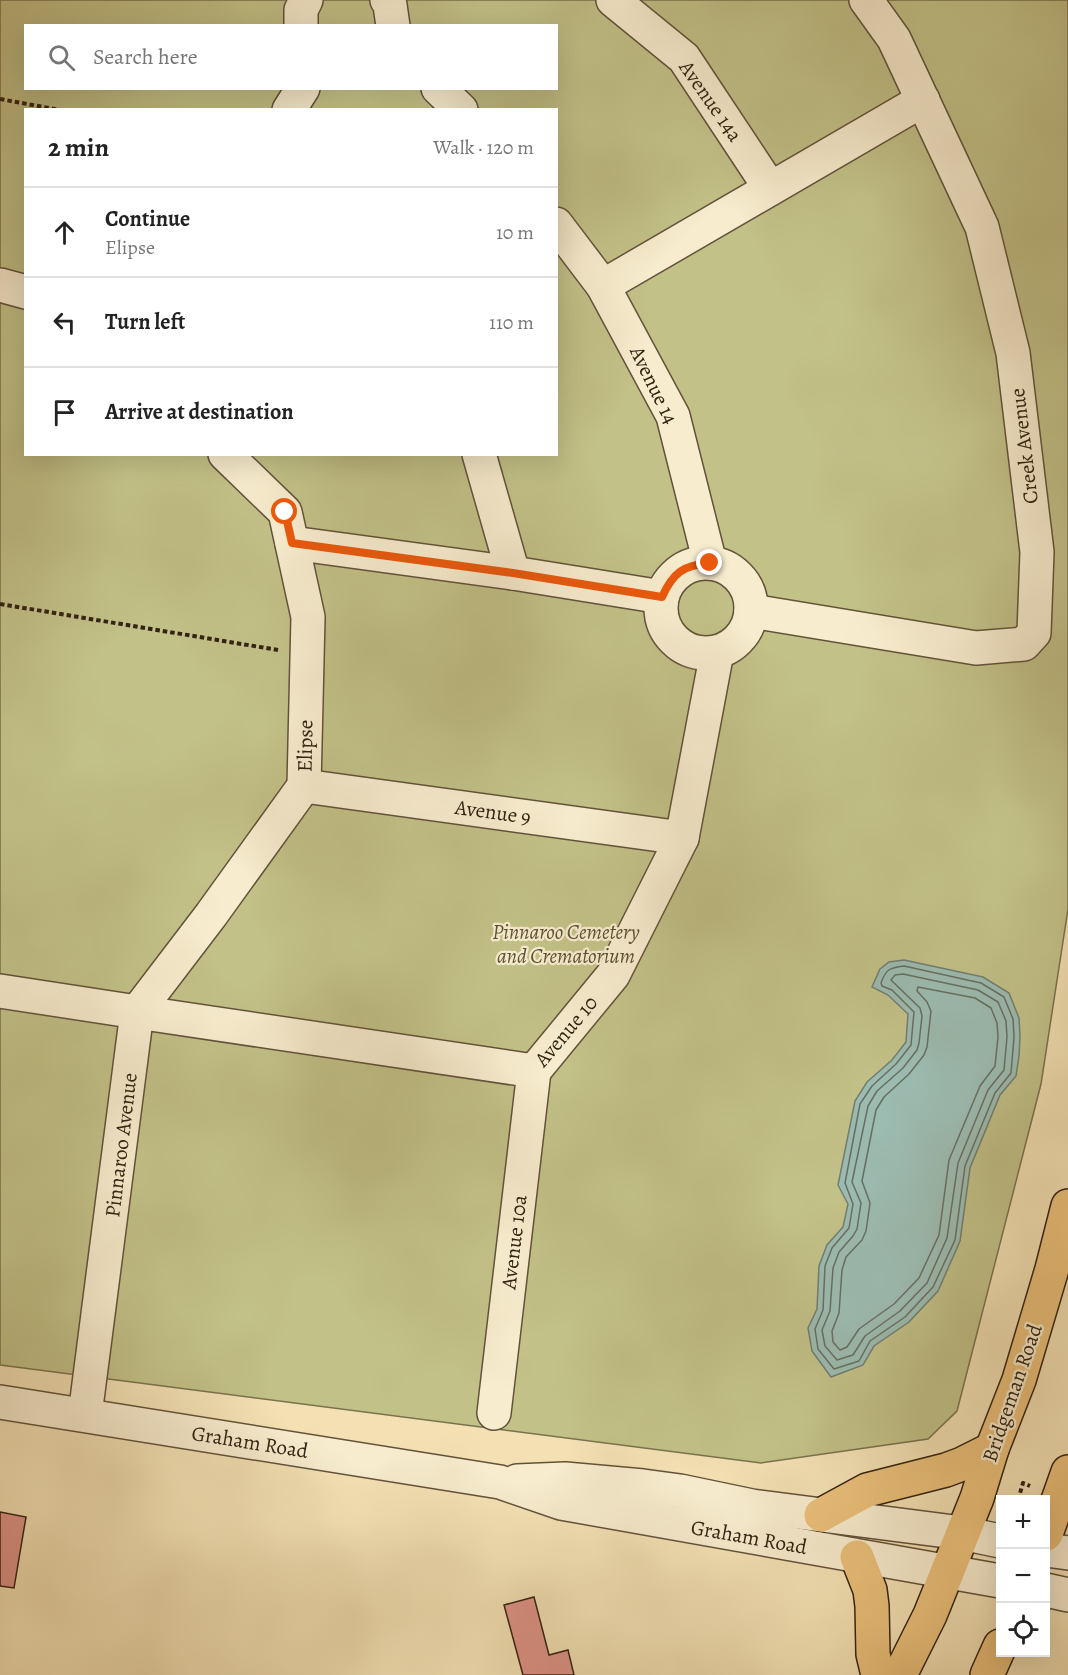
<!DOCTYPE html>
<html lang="en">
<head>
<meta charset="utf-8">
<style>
	body { margin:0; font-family:Alegreya,serif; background:#f2f2f2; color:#222 }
	.controls { position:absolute; right:18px; bottom:18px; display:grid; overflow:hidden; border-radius:0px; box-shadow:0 6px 24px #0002 }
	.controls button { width:54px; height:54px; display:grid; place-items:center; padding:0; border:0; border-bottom:2px solid #e0e0e0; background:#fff; color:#222; font:30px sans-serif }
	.stop { position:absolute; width:18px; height:18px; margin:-14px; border:4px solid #ea580c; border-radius:50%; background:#fff }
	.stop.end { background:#ea580c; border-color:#fff; box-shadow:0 2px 6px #0008 }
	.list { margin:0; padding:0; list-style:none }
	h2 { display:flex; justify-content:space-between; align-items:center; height:78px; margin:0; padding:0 24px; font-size:26px }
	h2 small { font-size:20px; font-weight:400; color:#767676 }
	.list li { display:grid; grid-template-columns:39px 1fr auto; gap:18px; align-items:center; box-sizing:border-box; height:90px; padding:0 24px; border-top:2px solid #e0e0e0 }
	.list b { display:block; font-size:22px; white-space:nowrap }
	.list p { margin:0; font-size:20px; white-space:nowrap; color:#767676 }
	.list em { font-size:20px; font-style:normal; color:#767676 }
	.icon { flex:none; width:33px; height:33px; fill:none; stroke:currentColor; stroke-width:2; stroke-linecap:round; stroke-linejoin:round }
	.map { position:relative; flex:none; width:1068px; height:1675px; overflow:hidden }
	.search { position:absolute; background:#fff; box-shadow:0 6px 24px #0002; left:24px; top:24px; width:534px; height:66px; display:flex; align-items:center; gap:15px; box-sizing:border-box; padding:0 21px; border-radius:0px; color:#767676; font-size:22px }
	.panel { position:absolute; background:#fff; box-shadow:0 6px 24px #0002; left:24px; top:108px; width:534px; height:348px; border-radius:0px }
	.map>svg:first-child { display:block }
	.green { fill:#c2c188; stroke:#7a724d; stroke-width:1.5; fill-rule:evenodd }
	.water { fill:#9cbcb2; stroke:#727e72; stroke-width:1.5 }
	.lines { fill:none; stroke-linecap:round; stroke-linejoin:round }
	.shore { stroke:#676f62; stroke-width:1.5 }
	.building { fill:#de9387; stroke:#322212; stroke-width:1.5 }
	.minor-casing { stroke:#62523a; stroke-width:36 }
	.major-casing { stroke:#322212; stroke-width:36 }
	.path { stroke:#322212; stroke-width:4; stroke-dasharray:4.5 3; stroke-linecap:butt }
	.minor { stroke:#f7ecce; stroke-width:33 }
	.major { stroke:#eac07a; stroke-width:33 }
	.route { stroke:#ea580c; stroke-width:8 }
	.labels { text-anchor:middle; stroke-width:4.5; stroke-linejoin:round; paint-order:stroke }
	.street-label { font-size:21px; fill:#322212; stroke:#f7ecce }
	.park-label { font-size:21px; font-style:italic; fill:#5d5235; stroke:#f7ecce }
</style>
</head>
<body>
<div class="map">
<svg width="1068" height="1675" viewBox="0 0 1068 1675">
	<rect width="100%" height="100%" fill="#f3e1b4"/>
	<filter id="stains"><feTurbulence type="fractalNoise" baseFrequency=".00333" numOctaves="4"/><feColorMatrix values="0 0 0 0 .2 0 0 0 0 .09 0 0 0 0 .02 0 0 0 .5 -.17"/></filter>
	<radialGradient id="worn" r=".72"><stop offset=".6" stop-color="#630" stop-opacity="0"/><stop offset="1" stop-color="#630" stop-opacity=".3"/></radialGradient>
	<path class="green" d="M 0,0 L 1068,0 L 1068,909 L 1041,1084 L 957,1411 L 928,1439 L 761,1463 L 0,1365 ZM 26,26 L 556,26 L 556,88 L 26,88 ZM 26,110 L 556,110 L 556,454 L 26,454 Z"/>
	<polygon class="water" points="904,960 983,977 1009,993 1019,1018 1020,1037 1019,1056 1016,1076 1000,1095 970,1168 960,1241 938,1291 909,1322 874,1346 863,1365 831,1377 812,1351 808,1328 817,1309 819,1266 827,1245 843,1227 848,1204 838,1185 855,1101 867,1082 892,1060 906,1042 908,1014 888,995 872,987 880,969 889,962"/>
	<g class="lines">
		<g class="shore">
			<path d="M 904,966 L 981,983 L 1004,997 L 1013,1019 L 1014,1037 L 1011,1073 L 995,1093 L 965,1166 L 955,1240 L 933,1287 L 905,1317 L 870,1341 L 859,1361 L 834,1369 L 818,1349 L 815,1329 L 823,1310 L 825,1266 L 832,1248 L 849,1228 L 853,1204 L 845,1183 L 860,1104 L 872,1086 L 896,1064 L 911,1045 L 914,1012 L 892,990 L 882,986 L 881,983 C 886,969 889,968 904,966 Z"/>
			<polygon points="903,974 978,990 998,1002 1006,1021 1007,1037 1004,1070 988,1090 958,1163 947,1238 927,1283 900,1311 865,1336 853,1355 837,1360 825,1346 822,1330 830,1311 833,1268 839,1252 853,1236 857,1229 861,1203 852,1182 868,1106 877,1091 903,1068 917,1050 919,1043 922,1016 920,1008 891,980 895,975"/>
			<polygon points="918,987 975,998 991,1008 997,1023 998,1037 995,1066 980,1086 949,1160 939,1235 919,1278 894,1304 859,1329 847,1347 840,1350 833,1342 832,1331 839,1313 842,1270 846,1257 862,1240 866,1231 870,1203 862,1181 876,1110 884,1097 909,1074 924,1055 927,1047 931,1011 927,1002 917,991"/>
		</g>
	</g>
	<g class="building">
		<polygon points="0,1512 26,1517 14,1588 0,1586"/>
		<polygon points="534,1597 549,1655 568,1650 574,1675 523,1675 504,1605"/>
	</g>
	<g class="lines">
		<g class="minor-casing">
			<g id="minor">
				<polyline points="387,0 390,5 393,26"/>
				<polyline points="613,0 684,58 770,188"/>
				<polyline points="301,26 301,10 306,0"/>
				<polyline points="438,88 461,110"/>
				<polyline points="289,110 303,88"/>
				<polyline points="556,224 603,286 673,416 710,563"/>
				<polyline points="0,285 26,292"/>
				<polyline points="603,286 923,100"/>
				<polyline points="225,454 285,512 308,617 304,786 211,915 137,1012 534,1071 613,975 682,838 717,652"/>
				<polyline points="479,454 513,573"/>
				<polyline points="292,543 513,573 662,597"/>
				<circle cx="706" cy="608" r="45"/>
				<polyline points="751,611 976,648 1024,644 1034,633 1037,552 1013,353 982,227 894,39 866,0"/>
				<polyline points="304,786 682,838"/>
				<polyline points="0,991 137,1012 85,1415"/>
				<polyline points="0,1402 500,1482 561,1503 1000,1581"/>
				<polyline points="494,1413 534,1071"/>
				<polyline points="517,1481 565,1479 643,1486 680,1491 752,1506 962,1533 1000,1541"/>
				<polyline points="1046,1550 1068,1553"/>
				<polyline points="1046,1590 1068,1595"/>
			</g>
		</g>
		<g class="major-casing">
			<g id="major">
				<polyline points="821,1515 867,1490 946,1470 962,1464 992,1449"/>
				<polyline points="1046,1534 1068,1472"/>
				<polyline points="857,1557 870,1590 872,1606 873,1654 878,1675"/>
				<polyline points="900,1675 930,1615 977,1498 992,1449 1019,1380 1052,1269 1068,1206"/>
				<polyline points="987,1675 1000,1646"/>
			</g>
		</g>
		<g class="path">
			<polyline points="0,99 60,110"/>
			<polyline points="0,604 278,650"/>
			<polyline points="1018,1500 1023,1483 1030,1486"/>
		</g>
		<use href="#minor" class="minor"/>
		<use href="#major" class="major"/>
	</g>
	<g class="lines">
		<path class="route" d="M 285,512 L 292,543 L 513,573 L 662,597 C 673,573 683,565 710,563"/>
	</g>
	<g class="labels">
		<g class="street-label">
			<text transform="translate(711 101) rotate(55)" y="7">Avenue 14a</text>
			<text transform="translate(654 385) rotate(64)" y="7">Avenue 14</text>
			<text transform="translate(1024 446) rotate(-97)" y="7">Creek Avenue</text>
			<text transform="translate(305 746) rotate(-89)" y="7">Elipse</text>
			<text transform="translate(493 812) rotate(8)" y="7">Avenue 9</text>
			<text transform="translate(566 1031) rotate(-50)" y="7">Avenue 10</text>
			<text transform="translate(121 1145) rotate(-83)" y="7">Pinnaroo Avenue</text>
			<text transform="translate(514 1242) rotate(-83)" y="7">Avenue 10a</text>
			<text transform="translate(1012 1393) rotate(-71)" y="7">Bridgeman Road</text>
			<text transform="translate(250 1442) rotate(9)" y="7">Graham Road</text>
			<text transform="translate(749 1537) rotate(10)" y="7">Graham Road</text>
		</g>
		<g class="park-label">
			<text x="566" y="939">Pinnaroo Cemetery<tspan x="566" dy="24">and Crematorium</tspan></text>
		</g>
	</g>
	<rect width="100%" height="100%" filter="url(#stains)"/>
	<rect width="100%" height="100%" fill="url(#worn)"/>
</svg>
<div class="controls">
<button>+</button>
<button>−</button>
<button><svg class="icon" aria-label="locate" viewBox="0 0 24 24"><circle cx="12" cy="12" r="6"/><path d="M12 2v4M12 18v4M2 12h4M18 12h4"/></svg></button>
</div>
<div class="stop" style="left:285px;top:512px"></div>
<div class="stop end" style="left:710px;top:563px"></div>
<div class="search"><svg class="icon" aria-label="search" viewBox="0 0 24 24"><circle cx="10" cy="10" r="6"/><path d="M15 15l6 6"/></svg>Search here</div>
<section class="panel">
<h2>2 min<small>Walk · 120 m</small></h2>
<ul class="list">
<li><svg class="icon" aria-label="ahead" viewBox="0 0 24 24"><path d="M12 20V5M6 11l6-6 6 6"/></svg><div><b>Continue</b><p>Elipse</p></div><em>10 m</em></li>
<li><svg class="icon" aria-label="left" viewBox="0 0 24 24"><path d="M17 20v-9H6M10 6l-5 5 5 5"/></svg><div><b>Turn left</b></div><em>110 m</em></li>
<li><svg class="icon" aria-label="arrive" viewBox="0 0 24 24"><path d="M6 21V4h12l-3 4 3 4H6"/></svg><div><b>Arrive at destination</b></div></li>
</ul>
</section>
</div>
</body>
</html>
